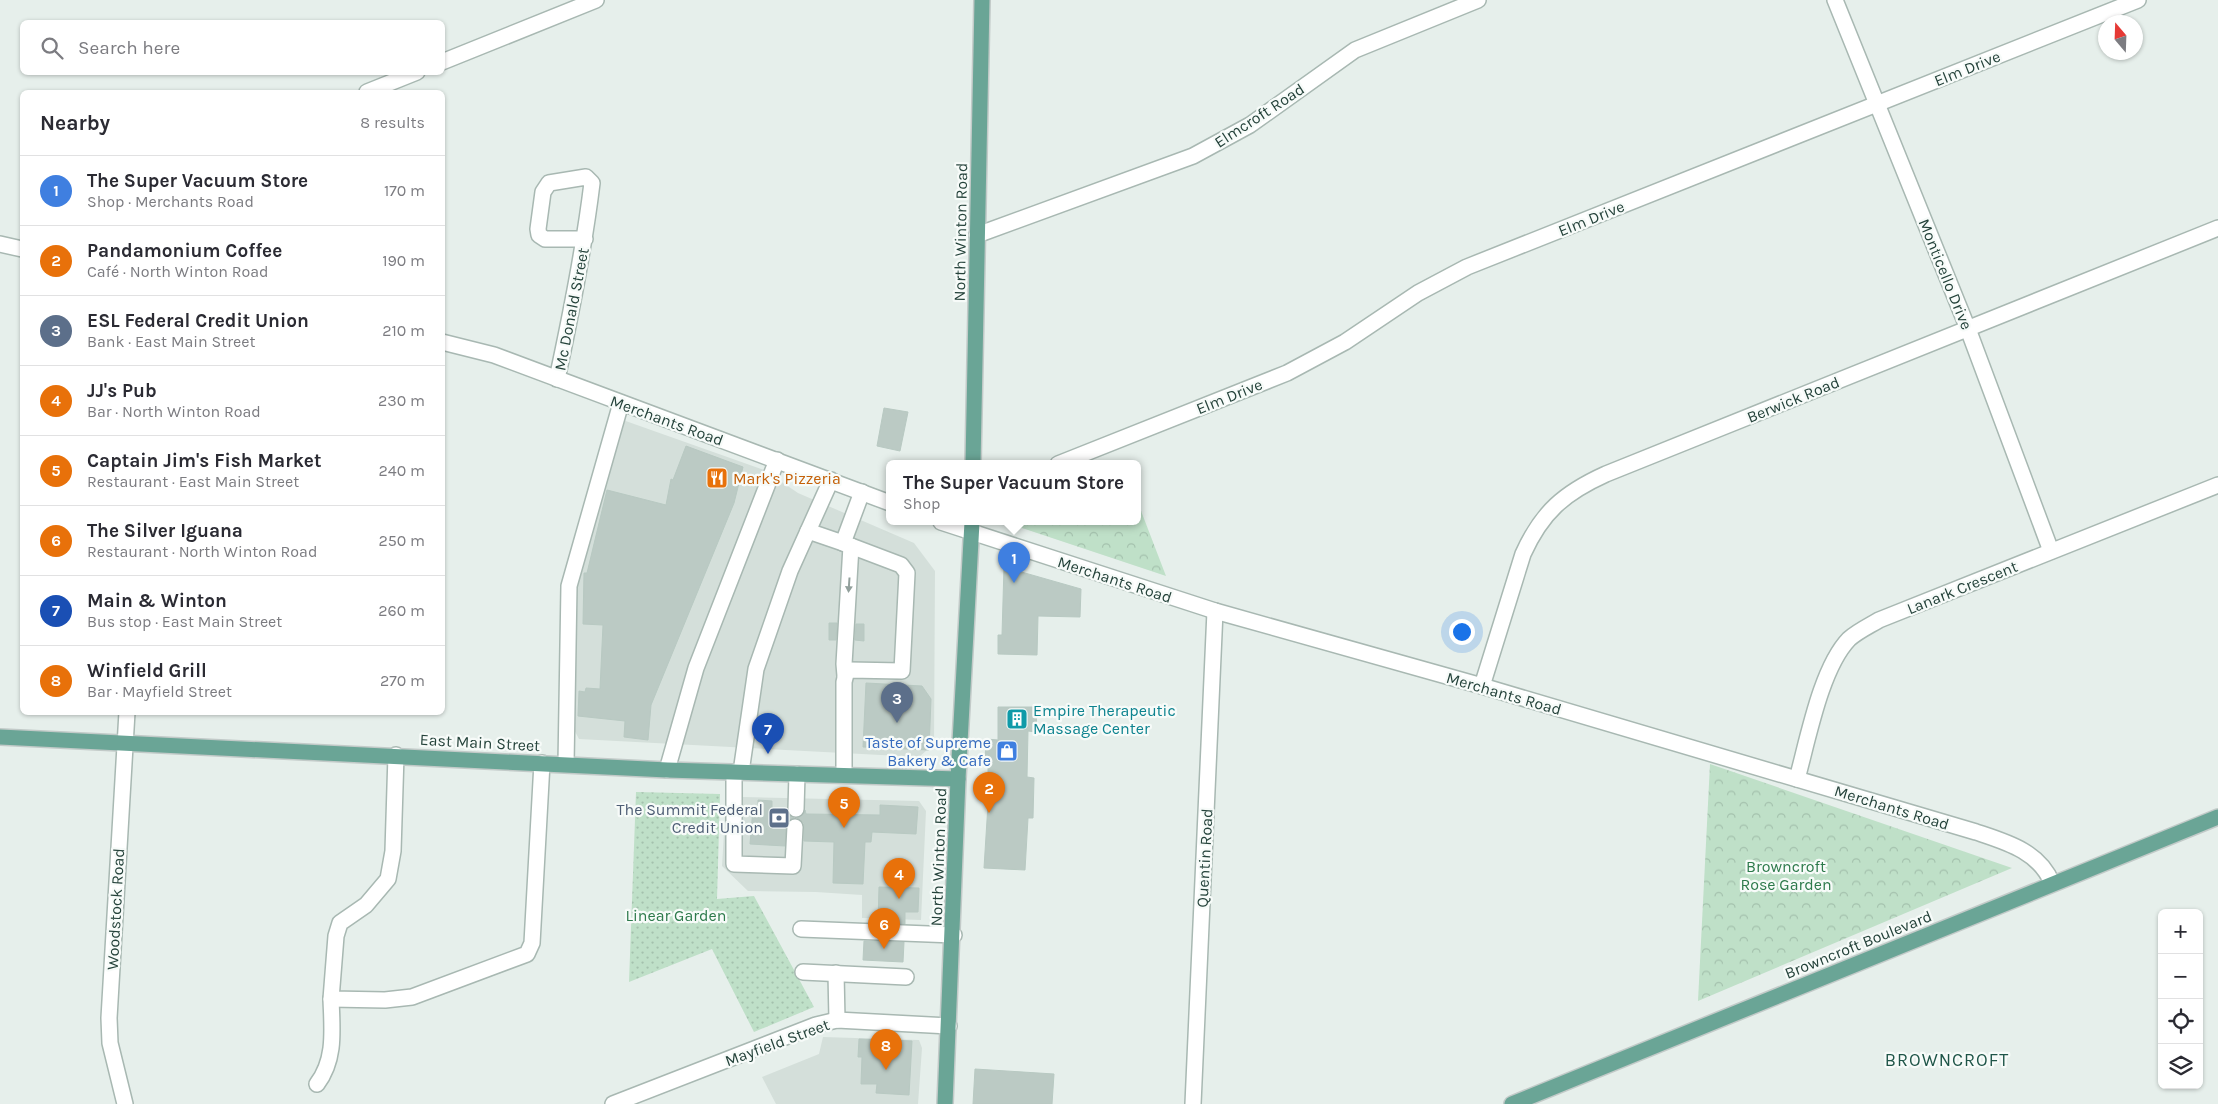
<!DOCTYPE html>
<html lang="en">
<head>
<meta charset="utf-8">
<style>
	body { margin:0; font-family:Karla,sans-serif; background:#f7f7f7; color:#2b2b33 }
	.controls { position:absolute; right:15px; bottom:15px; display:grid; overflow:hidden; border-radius:8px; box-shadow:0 1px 4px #0004 }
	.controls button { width:45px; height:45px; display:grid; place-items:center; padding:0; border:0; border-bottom:1px solid #e1e1e2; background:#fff; color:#2b2b33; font:25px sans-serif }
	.compass { position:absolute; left:2098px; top:15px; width:45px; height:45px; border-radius:50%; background:#fff; box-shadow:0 1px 4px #0004; rotate:341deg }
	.you { position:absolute; left:1461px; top:631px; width:18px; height:18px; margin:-12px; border:4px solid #fff; border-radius:50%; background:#1a73e8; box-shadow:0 0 0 8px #1a73e833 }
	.badge { display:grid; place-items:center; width:32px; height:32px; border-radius:50%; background:#b45309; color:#fff; font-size:16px; font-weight:700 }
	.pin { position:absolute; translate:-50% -41px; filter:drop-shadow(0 1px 2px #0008) }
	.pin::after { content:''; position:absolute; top:26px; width:18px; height:15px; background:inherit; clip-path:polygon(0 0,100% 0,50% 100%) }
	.popup { position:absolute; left:886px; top:460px; width:255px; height:65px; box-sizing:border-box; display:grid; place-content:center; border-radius:8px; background:#fff; filter:drop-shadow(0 1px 4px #0005); font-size:16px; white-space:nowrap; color:#7c7c81 }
	.popup b { font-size:19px; color:#2b2b33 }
	.popup::after { content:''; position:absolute; left:50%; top:100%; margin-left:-10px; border:10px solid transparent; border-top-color:#fff }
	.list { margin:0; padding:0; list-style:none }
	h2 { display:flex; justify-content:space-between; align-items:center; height:65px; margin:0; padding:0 20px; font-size:21px }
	h2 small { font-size:16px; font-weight:400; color:#7c7c81 }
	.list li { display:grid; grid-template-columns:32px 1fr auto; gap:15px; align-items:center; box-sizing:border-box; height:70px; padding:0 20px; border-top:1px solid #e1e1e2 }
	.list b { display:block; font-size:19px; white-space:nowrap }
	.list p { margin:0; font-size:16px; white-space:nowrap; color:#7c7c81 }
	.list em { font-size:16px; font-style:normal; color:#7c7c81 }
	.icon { flex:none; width:28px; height:28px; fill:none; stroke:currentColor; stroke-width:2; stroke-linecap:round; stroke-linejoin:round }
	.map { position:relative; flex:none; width:2218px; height:1104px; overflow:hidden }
	.search { position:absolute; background:#fff; box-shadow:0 1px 4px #0004; left:20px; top:20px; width:425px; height:55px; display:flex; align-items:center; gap:12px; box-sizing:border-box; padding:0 18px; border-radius:8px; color:#7c7c81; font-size:19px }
	.panel { position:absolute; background:#fff; box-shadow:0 1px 4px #0004; left:20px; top:90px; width:425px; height:625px; border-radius:8px }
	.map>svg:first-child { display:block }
	.built { fill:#d4dfda }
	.forest { fill:url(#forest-crowns) }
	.garden { fill:url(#garden-dots) }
	.building { fill:#bbcac4; stroke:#b8c9c2 }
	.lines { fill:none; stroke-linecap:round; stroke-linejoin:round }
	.minor-casing { stroke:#a8b8b2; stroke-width:18 }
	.major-casing { stroke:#c2cac8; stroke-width:18 }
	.minor { stroke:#fff; stroke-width:15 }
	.major { stroke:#6aa596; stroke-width:15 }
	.oneway { fill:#92a09c }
	.labels { text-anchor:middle; stroke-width:4.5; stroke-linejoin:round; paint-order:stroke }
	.street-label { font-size:16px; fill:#24423a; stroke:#f7fbf9 }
	.food-label { font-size:16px; fill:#c56008; stroke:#f7fbf9; text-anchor:start }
	.culture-label { font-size:16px; fill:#0d838f; stroke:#f7fbf9; text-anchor:start }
	.shop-label { font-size:16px; fill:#366cbe; stroke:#f7fbf9; text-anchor:end }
	.service-label { font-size:16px; fill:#4e5e75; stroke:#f7fbf9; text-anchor:end }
	.park-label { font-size:16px; fill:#2d7a4b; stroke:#f7fbf9 }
	.neighbourhood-label { font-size:18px; letter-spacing:1px; fill:#1f5548; stroke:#f7fbf9 }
</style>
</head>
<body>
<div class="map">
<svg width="2218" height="1104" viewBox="0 0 2218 1104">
	<defs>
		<pattern id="forest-crowns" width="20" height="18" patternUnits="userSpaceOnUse" patternTransform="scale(1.25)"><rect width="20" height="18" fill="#bfe0c8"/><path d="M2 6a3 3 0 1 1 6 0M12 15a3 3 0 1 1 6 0" fill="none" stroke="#a4c1ad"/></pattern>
		<pattern id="garden-dots" width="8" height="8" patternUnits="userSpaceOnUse" patternTransform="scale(1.25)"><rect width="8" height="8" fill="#bfe0c8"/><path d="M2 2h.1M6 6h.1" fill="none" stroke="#a4c1ad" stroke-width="1.8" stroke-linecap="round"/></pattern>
	</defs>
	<rect width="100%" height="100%" fill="#e6efeb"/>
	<g class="built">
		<polygon points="620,419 764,470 798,493 914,543 935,571 934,744 919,757 579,739 569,720 577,576"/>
		<polygon points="743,797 919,801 926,811 921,920 862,918 862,895 816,892 748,891 722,866 726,800"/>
		<polygon points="823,1037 919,1040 922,1048 918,1104 776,1104 762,1077 819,1054"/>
	</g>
	<g class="forest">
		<polygon points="1138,503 1166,576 1004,522 1138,522"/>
		<polygon points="1710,764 2012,868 1698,1001"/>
	</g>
	<polygon class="garden" points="636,792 720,794 717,899 754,896 814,1007 754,1032 712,949 629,982"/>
	<g class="building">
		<polygon points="884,408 908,412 900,451 877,446"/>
		<polygon points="686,446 743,467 734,503 651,705 648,740 624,737 625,721 578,716 579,691 585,692 586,688 600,689 603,625 583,624 584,573 587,573 607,490 666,505 671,479 673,480"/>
		<polygon points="1004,567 1081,589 1080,617 1038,616 1037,655 998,654 998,635 1002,635"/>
		<polygon points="829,623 837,623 836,640 829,640"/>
		<polygon points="856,624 864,624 864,641 855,640"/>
		<polygon points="866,683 922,686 931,699 929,750 863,747"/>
		<polygon points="998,707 1037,707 1036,732 1028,731 1027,777 1034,778 1033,818 1028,818 1025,870 984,868 988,804 988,761 985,761 986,739 998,740"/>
		<polygon points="758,800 772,801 772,808 787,809 788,814 794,818 787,822 785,846 750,844 753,808 758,808"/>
		<polygon points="880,805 918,807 916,834 872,832 871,842 865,842 863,884 833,883 834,842 804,841 804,823 797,818 804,814 805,810 806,814 880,815"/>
		<polygon points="879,887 919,888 918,912 905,912 905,924 878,923"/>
		<polygon points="864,941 904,942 903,962 863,960"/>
		<polygon points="859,1039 912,1041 909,1095 876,1093 877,1084 861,1084 862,1057 858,1057"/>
		<polygon points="975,1069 1054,1074 1052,1104 973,1104"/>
	</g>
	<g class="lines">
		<g class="minor-casing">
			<g id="minor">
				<polyline points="1835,0 1968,329 2051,551"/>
				<polyline points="442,62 596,0"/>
				<polyline points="367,92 417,72"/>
				<polyline points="977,235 1193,156 1250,125 1355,50 1478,0"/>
				<polyline points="0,244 22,249"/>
				<polyline points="442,342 494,355 890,503"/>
				<path d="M 557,379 C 571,314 584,249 592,183 L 586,177 L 549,183 L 543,192 L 538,229 L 539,235 L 545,239 L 585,239"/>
				<polyline points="1058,464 1287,373 1345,342 1418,293 1467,267 2138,0"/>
				<path d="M 941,522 L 1215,611 L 1482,686 L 1976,832 C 2006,842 2039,851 2052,883"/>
				<polyline points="808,531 843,543 862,492"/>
				<polyline points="843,543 901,565 907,573 902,671 849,670 846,674 844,682 844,775"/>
				<polyline points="845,676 844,664 851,546"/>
				<path d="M 1482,686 L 1523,554 C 1542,512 1564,493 1606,474 L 2218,228"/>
				<polyline points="396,755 393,851 388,879 366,905 340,923 336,936 331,999 385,1000 412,997 527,954 532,943 542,763"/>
				<polyline points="566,764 569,586 621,403"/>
				<polyline points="667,770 696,668 777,460"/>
				<polyline points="734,772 734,864 793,866 795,827"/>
				<polyline points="741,772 756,669 790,571 831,480"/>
				<path d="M 1797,779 C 1808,739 1821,668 1849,639 C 1858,631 1869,626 1879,620 L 2218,485"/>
				<polyline points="796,809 797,774"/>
				<polyline points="801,929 954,935"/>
				<polyline points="803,972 906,977"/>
				<polyline points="836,973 837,1020"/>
				<path d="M 317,1084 C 336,1059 332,1029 331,999"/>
				<polyline points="125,1104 110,1043 109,1018 127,712"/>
				<polyline points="613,1104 816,1025 837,1020 949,1026"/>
				<polyline points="1193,1104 1215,611"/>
			</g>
		</g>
		<g class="major-casing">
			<g id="major">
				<polyline points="973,464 982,0"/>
				<polyline points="0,737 667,770 958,779"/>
				<polyline points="945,1104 958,779 972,522"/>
				<polyline points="1512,1104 2218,817"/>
			</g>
		</g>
		<use href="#minor" class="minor"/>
		<use href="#major" class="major"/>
	</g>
	<defs><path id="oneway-solid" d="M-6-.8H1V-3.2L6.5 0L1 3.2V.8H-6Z" transform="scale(1.25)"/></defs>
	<use class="oneway" href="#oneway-solid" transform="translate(849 585) rotate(94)"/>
	<defs>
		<g id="restaurant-square" transform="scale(1.125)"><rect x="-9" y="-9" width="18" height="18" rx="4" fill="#e8710a" stroke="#f7fbf9"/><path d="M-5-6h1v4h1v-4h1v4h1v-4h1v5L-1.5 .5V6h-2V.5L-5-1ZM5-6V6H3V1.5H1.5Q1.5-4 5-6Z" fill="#fff"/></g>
		<g id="building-square" transform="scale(1.125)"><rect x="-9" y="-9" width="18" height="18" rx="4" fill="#0f9aa8" stroke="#f7fbf9"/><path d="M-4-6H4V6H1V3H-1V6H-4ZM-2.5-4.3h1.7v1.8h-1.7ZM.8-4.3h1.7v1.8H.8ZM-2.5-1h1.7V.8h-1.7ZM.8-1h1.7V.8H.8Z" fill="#fff"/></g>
		<g id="shop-square" transform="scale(1.125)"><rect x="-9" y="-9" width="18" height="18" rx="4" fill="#3f7fe0" stroke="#f7fbf9"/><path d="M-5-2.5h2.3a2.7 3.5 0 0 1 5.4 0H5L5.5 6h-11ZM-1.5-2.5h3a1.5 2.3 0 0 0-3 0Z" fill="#fff"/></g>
		<g id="bank-square" transform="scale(1.125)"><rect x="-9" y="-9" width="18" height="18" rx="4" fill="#5c6f8a" stroke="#f7fbf9"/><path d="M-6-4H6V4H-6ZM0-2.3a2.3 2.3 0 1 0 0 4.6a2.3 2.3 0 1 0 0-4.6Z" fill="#fff"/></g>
	</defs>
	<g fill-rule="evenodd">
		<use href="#restaurant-square" x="717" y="478"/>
		<use href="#building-square" x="1017" y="719"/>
		<use href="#shop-square" x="1007" y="751"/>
		<use href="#bank-square" x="779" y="818"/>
	</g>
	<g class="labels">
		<g class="street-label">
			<text transform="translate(1967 68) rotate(-22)" y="6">Elm Drive</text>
			<text transform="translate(1259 115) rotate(-33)" y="6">Elmcroft Road</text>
			<text transform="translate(1591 218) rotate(-22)" y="6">Elm Drive</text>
			<text transform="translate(960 232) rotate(-89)" y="6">North Winton Road</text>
			<text transform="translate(1946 274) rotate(68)" y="6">Monticello Drive</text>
			<text transform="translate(571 309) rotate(-79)" y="6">Mc Donald Street</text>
			<text transform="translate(1229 396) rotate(-22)" y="6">Elm Drive</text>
			<text transform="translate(1793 399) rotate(-22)" y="6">Berwick Road</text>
			<text transform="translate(667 420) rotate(20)" y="6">Merchants Road</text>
			<text transform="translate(1115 579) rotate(18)" y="6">Merchants Road</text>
			<text transform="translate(1962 587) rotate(-22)" y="6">Lanark Crescent</text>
			<text transform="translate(1504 693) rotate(16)" y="6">Merchants Road</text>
			<text transform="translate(480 742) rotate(3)" y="6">East Main Street</text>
			<text transform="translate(1892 807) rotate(17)" y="6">Merchants Road</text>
			<text transform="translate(938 857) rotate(-88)" y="6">North Winton Road</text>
			<text transform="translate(1204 858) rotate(-87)" y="6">Quentin Road</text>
			<text transform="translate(115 909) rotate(-87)" y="6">Woodstock Road</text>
			<text transform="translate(1858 944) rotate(-22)" y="6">Browncroft Boulevard</text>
			<text transform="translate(777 1042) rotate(-20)" y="6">Mayfield Street</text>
		</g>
		<g class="food-label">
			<text x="733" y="484">Mark's Pizzeria</text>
		</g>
		<g class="culture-label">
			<text x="1033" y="716">Empire Therapeutic<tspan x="1033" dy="18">Massage Center</tspan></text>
		</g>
		<g class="shop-label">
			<text x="991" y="748">Taste of Supreme<tspan x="991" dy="18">Bakery &amp; Cafe</tspan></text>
		</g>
		<g class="service-label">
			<text x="763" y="815">The Summit Federal<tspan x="763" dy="18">Credit Union</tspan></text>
		</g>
		<g class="park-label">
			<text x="1786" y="872">Browncroft<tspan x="1786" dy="18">Rose Garden</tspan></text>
			<text x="676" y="921">Linear Garden</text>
		</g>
		<g class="neighbourhood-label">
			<text x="1947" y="1066">BROWNCROFT</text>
		</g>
	</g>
</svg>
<div class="controls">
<button>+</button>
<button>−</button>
<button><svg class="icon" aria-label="locate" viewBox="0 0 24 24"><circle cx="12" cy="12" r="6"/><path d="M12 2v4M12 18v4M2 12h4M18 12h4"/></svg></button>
<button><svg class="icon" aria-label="layers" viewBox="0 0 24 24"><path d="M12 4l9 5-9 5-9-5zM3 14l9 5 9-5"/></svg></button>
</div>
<svg class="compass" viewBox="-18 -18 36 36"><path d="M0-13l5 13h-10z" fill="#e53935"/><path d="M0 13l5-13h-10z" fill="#7c7c81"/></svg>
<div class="you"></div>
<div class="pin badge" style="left:1014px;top:583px;background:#3f7fe0">1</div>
<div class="popup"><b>The Super Vacuum Store</b>Shop</div>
<div class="pin badge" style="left:989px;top:813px;background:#e8710a">2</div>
<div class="pin badge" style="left:897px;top:723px;background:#5c6f8a">3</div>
<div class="pin badge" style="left:899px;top:899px;background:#e8710a">4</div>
<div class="pin badge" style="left:844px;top:828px;background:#e8710a">5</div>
<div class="pin badge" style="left:884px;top:949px;background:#e8710a">6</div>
<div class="pin badge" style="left:768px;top:754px;background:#1a4fb4">7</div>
<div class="pin badge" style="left:886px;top:1070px;background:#e8710a">8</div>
<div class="search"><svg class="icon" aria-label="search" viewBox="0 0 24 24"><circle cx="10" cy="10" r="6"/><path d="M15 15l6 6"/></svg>Search here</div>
<section class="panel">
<h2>Nearby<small>8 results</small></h2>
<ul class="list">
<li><span class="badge" style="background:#3f7fe0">1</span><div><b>The Super Vacuum Store</b><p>Shop · Merchants Road</p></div><em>170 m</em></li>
<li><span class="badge" style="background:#e8710a">2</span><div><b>Pandamonium Coffee</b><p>Café · North Winton Road</p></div><em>190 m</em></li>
<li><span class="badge" style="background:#5c6f8a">3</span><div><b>ESL Federal Credit Union</b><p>Bank · East Main Street</p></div><em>210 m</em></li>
<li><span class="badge" style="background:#e8710a">4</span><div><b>JJ's Pub</b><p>Bar · North Winton Road</p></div><em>230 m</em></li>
<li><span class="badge" style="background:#e8710a">5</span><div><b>Captain Jim's Fish Market</b><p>Restaurant · East Main Street</p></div><em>240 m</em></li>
<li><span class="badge" style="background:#e8710a">6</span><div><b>The Silver Iguana</b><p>Restaurant · North Winton Road</p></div><em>250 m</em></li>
<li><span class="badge" style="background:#1a4fb4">7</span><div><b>Main &amp; Winton</b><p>Bus stop · East Main Street</p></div><em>260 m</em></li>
<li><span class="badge" style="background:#e8710a">8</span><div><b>Winfield Grill</b><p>Bar · Mayfield Street</p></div><em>270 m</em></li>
</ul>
</section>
</div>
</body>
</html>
